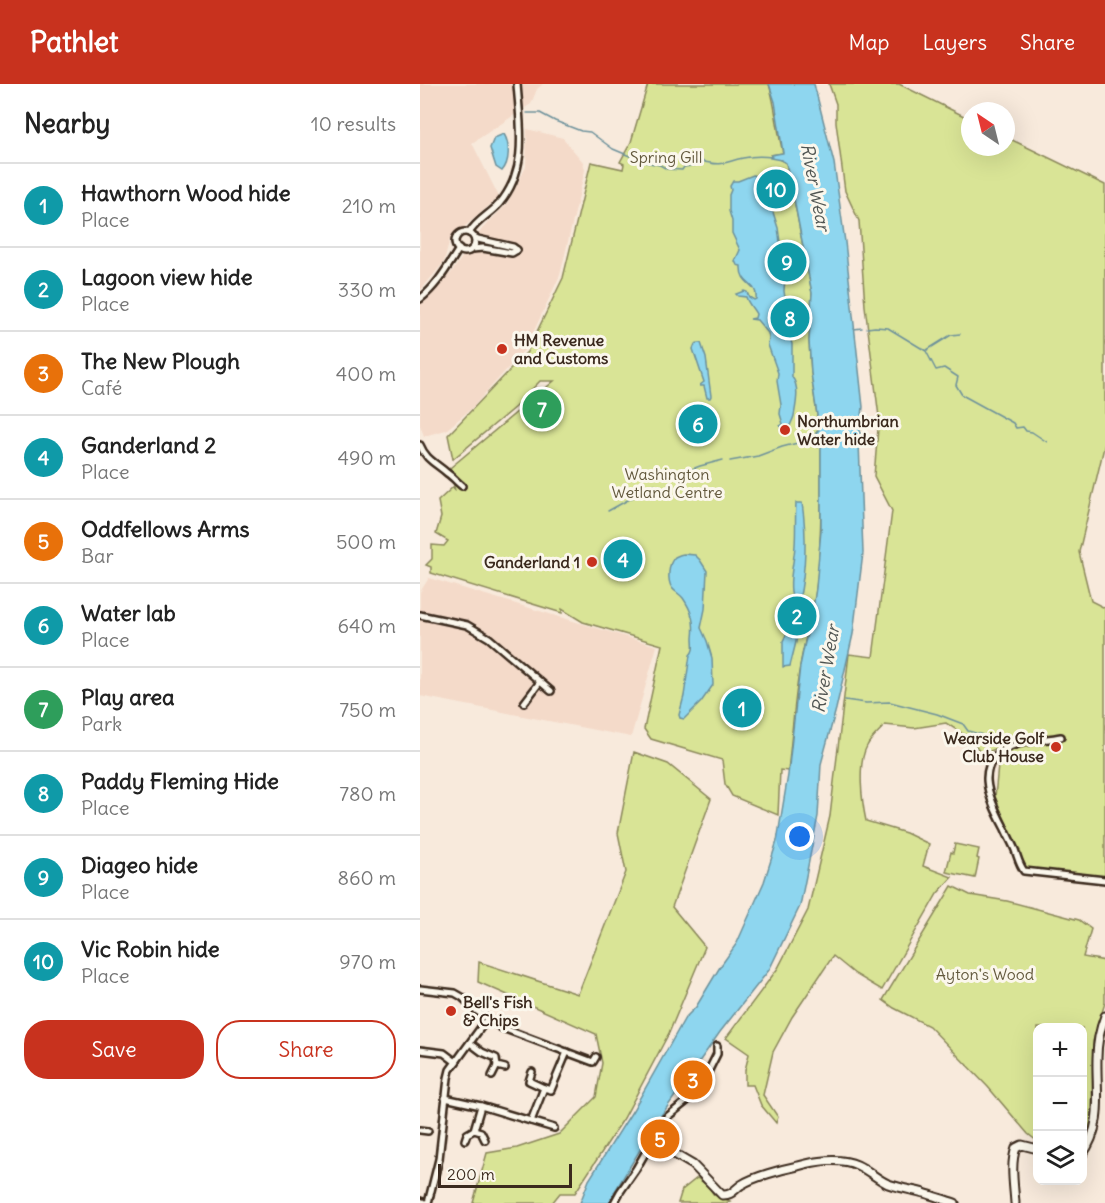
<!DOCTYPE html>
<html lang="en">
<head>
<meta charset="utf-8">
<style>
	body { margin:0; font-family:Delius,sans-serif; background:#f2f2f2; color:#222 }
	.controls { position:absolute; right:18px; bottom:18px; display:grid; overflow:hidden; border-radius:12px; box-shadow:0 6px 24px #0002 }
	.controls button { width:54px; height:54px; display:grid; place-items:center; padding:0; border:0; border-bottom:2px solid #e0e0e0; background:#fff; color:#222; font:30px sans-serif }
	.compass { position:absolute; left:541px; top:18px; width:54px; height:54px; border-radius:50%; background:#fff; box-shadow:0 6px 24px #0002; rotate:325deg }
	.scale { position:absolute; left:18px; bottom:15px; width:134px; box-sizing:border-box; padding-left:6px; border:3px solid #3b2a1e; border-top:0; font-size:16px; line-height:21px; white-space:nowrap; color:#3b2a1e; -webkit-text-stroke:4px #fbf7ec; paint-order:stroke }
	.you { position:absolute; left:380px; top:753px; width:21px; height:21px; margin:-15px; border:4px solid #fff; border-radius:50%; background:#1a73e8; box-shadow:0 0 0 9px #1a73e833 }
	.badge { display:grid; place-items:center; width:39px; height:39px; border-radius:50%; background:#c8321e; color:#fff; font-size:20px; font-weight:700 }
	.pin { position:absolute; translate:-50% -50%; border:3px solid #fff; box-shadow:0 2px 6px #0006 }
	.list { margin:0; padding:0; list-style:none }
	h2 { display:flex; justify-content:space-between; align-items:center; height:78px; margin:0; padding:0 24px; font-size:26px }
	h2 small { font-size:20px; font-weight:400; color:#767676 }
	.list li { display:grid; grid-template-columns:39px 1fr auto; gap:18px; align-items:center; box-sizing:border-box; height:84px; padding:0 24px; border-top:2px solid #e0e0e0 }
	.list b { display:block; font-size:22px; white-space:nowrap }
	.list p { margin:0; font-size:20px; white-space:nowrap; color:#767676 }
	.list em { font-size:20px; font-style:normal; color:#767676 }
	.actions { display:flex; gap:12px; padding:18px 24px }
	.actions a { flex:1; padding:14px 0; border:2px solid #c8321e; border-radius:24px; text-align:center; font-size:21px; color:#c8321e }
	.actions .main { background:#c8321e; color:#fff }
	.icon { flex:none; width:33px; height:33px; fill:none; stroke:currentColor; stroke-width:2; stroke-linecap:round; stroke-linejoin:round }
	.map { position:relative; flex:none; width:685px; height:1119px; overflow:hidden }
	header { display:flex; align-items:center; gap:36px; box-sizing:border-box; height:84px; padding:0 30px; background:#c8321e; color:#fff }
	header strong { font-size:28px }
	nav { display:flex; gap:33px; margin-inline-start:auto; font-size:21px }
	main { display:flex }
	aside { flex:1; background:#fff }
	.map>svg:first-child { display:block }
	.built { fill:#f4dac9 }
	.green { fill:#d9e496; stroke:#8a875a; stroke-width:1.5 }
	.water { fill:#8ed6ef; stroke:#6d919b; stroke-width:1.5 }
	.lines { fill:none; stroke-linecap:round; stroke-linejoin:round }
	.stream { stroke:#6d919b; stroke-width:1.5 }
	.street-casing { stroke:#3b2a1e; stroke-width:10 }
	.secondary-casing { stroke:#3b2a1e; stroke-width:11 }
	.street { stroke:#fbf7ec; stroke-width:5 }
	.secondary { stroke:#fbf7ec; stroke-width:7 }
	.poi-dot { fill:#c8321e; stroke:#fbf7ec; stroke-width:2 }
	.labels { text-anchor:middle; stroke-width:6; stroke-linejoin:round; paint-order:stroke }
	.park-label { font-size:16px; fill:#62583c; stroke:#fbf7ec }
	.poi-label { font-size:16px; font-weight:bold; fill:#3b2a1e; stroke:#fbf7ec; text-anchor:start }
	.water-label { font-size:18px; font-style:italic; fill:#505552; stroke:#fbf7ec }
</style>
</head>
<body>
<header>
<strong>Pathlet</strong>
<nav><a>Map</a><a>Layers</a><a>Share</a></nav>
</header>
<main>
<aside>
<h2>Nearby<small>10 results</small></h2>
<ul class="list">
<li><span class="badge" style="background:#0f9aa8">1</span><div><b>Hawthorn Wood hide</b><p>Place</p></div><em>210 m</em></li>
<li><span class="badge" style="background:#0f9aa8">2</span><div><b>Lagoon view hide</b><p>Place</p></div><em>330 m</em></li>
<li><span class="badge" style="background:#e8710a">3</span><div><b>The New Plough</b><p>Café</p></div><em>400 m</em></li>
<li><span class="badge" style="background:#0f9aa8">4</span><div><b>Ganderland 2</b><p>Place</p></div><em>490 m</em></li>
<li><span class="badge" style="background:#e8710a">5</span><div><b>Oddfellows Arms</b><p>Bar</p></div><em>500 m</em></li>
<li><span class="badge" style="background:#0f9aa8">6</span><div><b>Water lab</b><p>Place</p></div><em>640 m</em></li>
<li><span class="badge" style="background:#2e9e5b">7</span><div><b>Play area</b><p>Park</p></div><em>750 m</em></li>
<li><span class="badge" style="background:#0f9aa8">8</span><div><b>Paddy Fleming Hide</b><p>Place</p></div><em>780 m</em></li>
<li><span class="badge" style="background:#0f9aa8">9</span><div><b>Diageo hide</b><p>Place</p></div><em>860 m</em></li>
<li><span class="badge" style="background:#0f9aa8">10</span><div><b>Vic Robin hide</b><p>Place</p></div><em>970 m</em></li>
</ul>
<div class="actions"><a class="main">Save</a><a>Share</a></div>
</aside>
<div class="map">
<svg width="685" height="1119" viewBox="0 0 685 1119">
	<rect width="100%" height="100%" fill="#f8eadc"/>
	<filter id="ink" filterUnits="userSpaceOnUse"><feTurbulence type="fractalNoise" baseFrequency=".0167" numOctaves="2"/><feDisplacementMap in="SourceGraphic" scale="12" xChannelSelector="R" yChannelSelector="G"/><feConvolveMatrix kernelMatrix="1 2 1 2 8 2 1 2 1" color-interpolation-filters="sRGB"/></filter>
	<g filter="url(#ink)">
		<g class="built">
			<polygon points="0,0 123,0 117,5 111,20 52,59 79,113 30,155 24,178 0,207"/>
			<polygon points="107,45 143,54 163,78 165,86 140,191 106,264 51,325 26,346 4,352 0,341 0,216 31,189 62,145 87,120 106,83"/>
			<polygon points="9,494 237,562 211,653 0,612 0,508"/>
		</g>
		<g class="green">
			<path d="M 228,0 L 349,0 C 356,23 357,47 363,69 L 351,71 L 366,79 L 372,105 L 392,209 L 389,257 L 391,289 L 399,345 L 394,352 L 391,354 L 391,356 L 395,357 L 398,363 L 401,362 C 401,410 402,458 396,505 C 393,531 384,556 380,582 C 374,616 372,652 368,687 L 360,686 L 358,731 L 312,712 L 305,700 L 302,676 L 231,655 L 224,645 L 242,561 L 163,538 L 142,525 L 142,529 L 11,489 L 11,483 L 6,481 L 12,475 L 12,461 L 24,462 L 28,457 L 16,450 L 21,433 L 18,417 L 33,403 L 35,407 L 30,384 L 134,297 L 120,297 L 95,323 L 33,375 L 28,351 L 107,268 L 143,194 L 171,78 L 203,85 L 204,80 L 200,78 L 211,58 Z"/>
			<path d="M 409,0 L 479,0 L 550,35 L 550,63 L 586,63 L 586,53 L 685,101 L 685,359 L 659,468 L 671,517 L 685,524 L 685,794 L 606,784 L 575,713 L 580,661 L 573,666 L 561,670 L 551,655 L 526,639 L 494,644 L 465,641 C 460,647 451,654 447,662 C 437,680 442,718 446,737 L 486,749 L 509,760 L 503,782 L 532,793 L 517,810 L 462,906 L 435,890 L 413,872 L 372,933 L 353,968 L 343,1011 L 358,1033 L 356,1039 L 341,1021 L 333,1001 L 325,1001 L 325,986 L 329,970 L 306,954 L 358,884 L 388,826 L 410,732 L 429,570 L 453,573 L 472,427 L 454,392 L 459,333 L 445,222 L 439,137 L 425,107 L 416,38 L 416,20 Z"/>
			<polygon points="214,668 248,680 291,715 252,823 285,863 249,949 204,1034 155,1109 140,1109 132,1119 53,1119 67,1069 97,1064 139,1050 176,1013 182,979 176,950 58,898 59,878 158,910 206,788 198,749"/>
			<polygon points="535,760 559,765 557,774 559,775 555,794 526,788 531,768 533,769"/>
			<polygon points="532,802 550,811 587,817 659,836 671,845 663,873 685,877 685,919 673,957 672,1034 665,1059 663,1061 662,944 618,944 617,1057 608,1050 568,1003 509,942 474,924 463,916"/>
			<polygon points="277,1094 288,1102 294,1111 310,1117 306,1119 258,1119 262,1106"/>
		</g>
		<g class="water">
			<polygon points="349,0 394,0 414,79 425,158 443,323 439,358 443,469 433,550 416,625 401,680 398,732 380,822 349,886 300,948 238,1036 195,1107 190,1119 160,1119 169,1096 213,1026 265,934 276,923 300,883 317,859 344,798 357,757 368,691 380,582 385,558 392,531 396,504 401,446 401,363 398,363 395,357 391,356 391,353 394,352 399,345 391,289 389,257 392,209 372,105 366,79 361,76 350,74 351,71 363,69 355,18"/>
			<path d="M 84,50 C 90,60 90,78 82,87 L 76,83 L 70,64 L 74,54 Z"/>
			<path d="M 333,91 L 340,93 L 348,103 L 352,125 L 358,144 L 365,193 L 364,207 L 366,221 L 364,226 L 367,238 L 367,244 L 372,260 L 372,293 C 380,303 376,320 374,332 C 373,336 370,341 369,344 L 362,344 L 360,342 L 363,340 L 360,330 L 361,321 L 357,297 L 358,289 L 348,261 L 349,254 L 348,249 L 337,236 L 330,235 L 335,234 L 336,230 C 333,224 328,220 326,213 L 318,212 L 316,210 L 324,207 L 327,208 L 329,213 L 334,216 L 336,215 C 338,198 320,202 321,182 L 317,181 L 315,177 L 320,166 L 312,149 L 312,137 L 309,127 L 309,111 L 311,106 L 310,102 L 313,97 L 318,97 Z"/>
			<polygon points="278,259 281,259 286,274 291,312 290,314 287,314 284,302 280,302 280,301 284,298 273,265 275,260"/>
			<path d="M 376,419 L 382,419 C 387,452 386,484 379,517 L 373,517 C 367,498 374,481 375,461 C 376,447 375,433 376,419 Z"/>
			<path d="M 264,470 L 275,471 L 280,476 L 287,487 L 285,525 L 281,544 L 287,557 L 292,574 L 293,601 L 281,618 L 264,635 L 260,634 L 259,631 L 264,612 L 270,571 C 275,566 273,561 273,554 C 275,538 272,527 263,514 C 260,510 255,508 252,504 C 247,497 248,479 255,473 C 257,472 262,470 264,470 Z"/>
			<polygon points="369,545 377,547 376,558 370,582 363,583 363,557"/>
		</g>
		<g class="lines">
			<g class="stream">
				<path d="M 107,29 L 120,29 L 135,37 L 161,47 L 170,48 L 193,65 L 224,78 L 240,81 L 247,85 L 262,86 L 264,83 L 273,82 L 281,77 C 303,83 304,78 323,74 C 332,72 343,72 352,73"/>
				<polyline points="447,244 455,243 468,244 506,267 516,286 524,284 538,293 536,301 542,311 593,339 596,344 603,343 606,347 612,348 627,358"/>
				<polyline points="434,245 442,244"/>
				<polyline points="507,266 531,251 540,250"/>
				<polyline points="310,377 338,372 362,363 393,355"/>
				<polyline points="254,392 280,382 303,376"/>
				<polyline points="188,427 235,401"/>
				<polyline points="425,616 446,619 470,618 517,630 543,640 548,647 570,653"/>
			</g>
			<g class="street-casing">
				<g id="street">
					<circle cx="45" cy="158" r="10"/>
					<path d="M 49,149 C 58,135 69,131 79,120 C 109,85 100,42 97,0"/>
					<polyline points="54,153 58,155 93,163 97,166"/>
					<polyline points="52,165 63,164 92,169 97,166"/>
					<path d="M 0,215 C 17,202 28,182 39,165"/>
					<path d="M 0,361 C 6,376 16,379 27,389 C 33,393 37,398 42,402"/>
					<polyline points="0,531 47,541 69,554 131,607"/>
					<polyline points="104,619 120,598"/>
					<path d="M 641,653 C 626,656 609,656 595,661 C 550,676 569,715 585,745 C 588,752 592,759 595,766 C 598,774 599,780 604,787 L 685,796"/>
					<polyline points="0,905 35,909 42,913 57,927 80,943 173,978 176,973"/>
					<polyline points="50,959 62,968 76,974 77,982 85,984"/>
					<polyline points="0,966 24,969 36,978"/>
					<polyline points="112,988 109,997 124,1004"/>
					<polyline points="72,992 77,982"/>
					<polyline points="25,1014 61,1022 134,1044"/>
					<polyline points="111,1037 124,1004 131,1006 147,968"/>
					<polyline points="0,1046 8,1047"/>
					<polyline points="54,1046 61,1022"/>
					<polyline points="45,1056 47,1050 54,1046 61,1048 65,1056"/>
					<polyline points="0,1117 6,1119"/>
					<polyline points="8,1119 19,1075 28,994 30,986 67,935"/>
					<polyline points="194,1119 200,1108 216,1085 232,1057 242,1037 278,1008 297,970 297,962"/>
				</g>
			</g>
			<g class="secondary-casing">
				<g id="secondary">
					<path d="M 232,1057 L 273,1081 L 302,1111 C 311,1112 314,1106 321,1101 C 333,1093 363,1085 378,1082 C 395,1077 420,1073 437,1081 C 448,1086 457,1095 468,1100 C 480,1104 492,1106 504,1109 C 514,1112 525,1116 535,1119"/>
					<path d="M 662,1071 C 684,1042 676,1007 677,974 C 677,959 680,945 685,932"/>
					<path d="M 595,1119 C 594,1102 590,1080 596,1064 L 602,1061 L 618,1065"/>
				</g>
			</g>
			<use href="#street" class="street"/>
			<use href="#secondary" class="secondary"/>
		</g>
	</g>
	<g class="poi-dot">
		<circle cx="82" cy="265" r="6"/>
		<circle cx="365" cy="346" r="6"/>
		<circle cx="172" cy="478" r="6"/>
		<circle cx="636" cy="663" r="6"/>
		<circle cx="31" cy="927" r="6"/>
	</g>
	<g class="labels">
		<g class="park-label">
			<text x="246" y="79">Spring Gill</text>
			<text x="247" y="396">Washington<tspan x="247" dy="18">Wetland Centre</tspan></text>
			<text x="565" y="896">Ayton's Wood</text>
		</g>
		<g class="poi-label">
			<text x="94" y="262">HM Revenue<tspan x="94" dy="18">and Customs</tspan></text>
			<text x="377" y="343">Northumbrian<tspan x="377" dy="18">Water hide</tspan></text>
			<text x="160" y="484" text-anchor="end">Ganderland 1</text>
			<text x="624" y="660" text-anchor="end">Wearside Golf<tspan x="624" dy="18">Club House</tspan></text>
			<text x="43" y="924">Bell's Fish<tspan x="43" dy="18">&amp; Chips</tspan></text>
		</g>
		<g class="water-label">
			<text transform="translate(395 103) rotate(79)" y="6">River Wear</text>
			<text transform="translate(406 585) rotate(-80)" y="6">River Wear</text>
		</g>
	</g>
</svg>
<div class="controls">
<button>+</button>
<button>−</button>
<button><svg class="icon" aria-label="layers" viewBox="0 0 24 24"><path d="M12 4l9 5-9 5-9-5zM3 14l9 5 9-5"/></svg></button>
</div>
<svg class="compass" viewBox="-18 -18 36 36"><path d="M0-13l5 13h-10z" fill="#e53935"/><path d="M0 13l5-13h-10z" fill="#767676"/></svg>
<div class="scale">200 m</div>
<div class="you"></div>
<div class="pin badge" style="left:322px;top:624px;background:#0f9aa8">1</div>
<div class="pin badge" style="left:377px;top:532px;background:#0f9aa8">2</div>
<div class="pin badge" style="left:273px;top:996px;background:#e8710a">3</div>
<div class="pin badge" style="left:203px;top:475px;background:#0f9aa8">4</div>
<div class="pin badge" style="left:240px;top:1055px;background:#e8710a">5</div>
<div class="pin badge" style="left:278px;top:340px;background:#0f9aa8">6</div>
<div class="pin badge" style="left:122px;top:325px;background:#2e9e5b">7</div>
<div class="pin badge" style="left:370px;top:234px;background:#0f9aa8">8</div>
<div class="pin badge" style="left:367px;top:178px;background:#0f9aa8">9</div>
<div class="pin badge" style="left:356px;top:105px;background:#0f9aa8">10</div>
</div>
</main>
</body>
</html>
